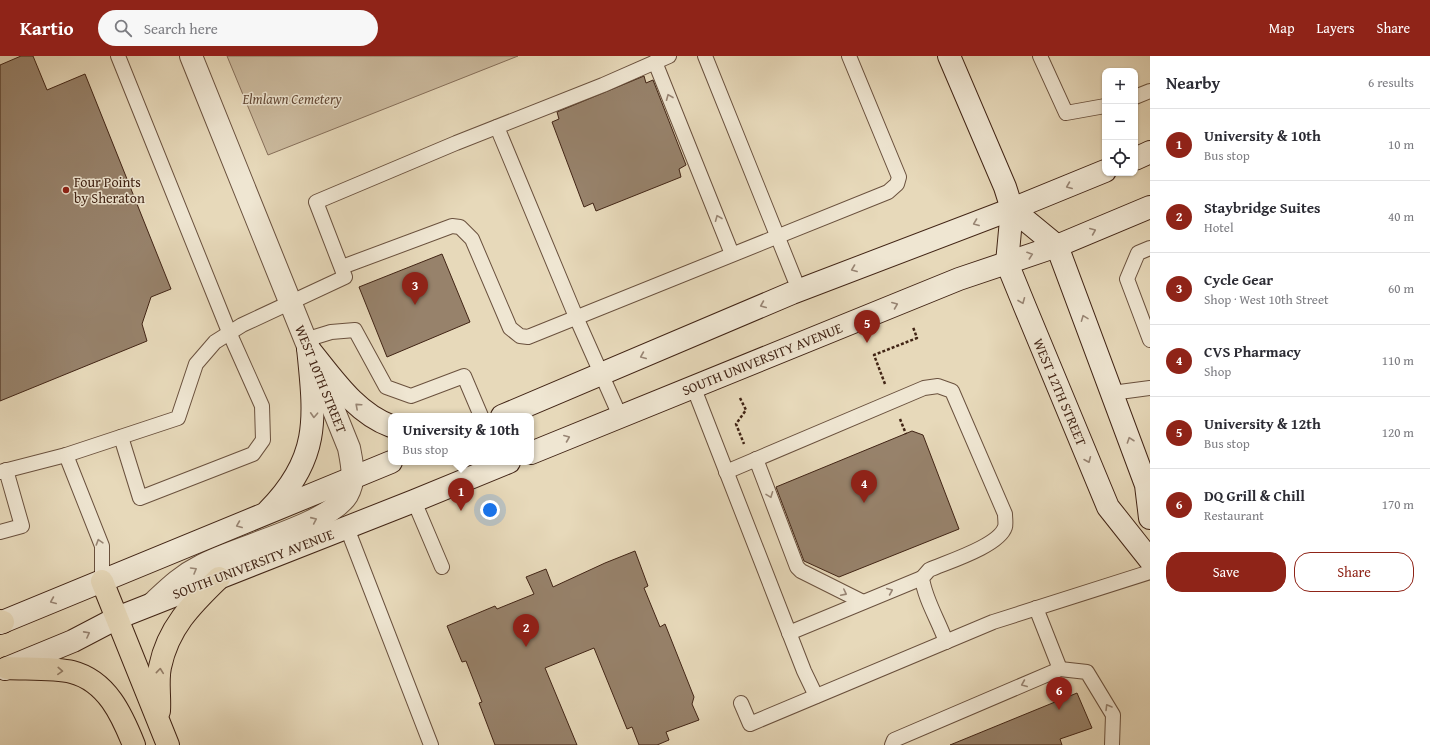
<!DOCTYPE html>
<html lang="en">
<head>
<meta charset="utf-8">
<style>
	body { margin:0; font-family:"Gentium Book Plus",serif; background:#f7f7f7; color:#2b2b33 }
	.controls { position:absolute; right:12px; top:12px; display:grid; overflow:hidden; border-radius:8px; box-shadow:0 1px 3px #0004 }
	.controls button { width:36px; height:36px; display:grid; place-items:center; padding:0; border:0; border-bottom:1px solid #e1e1e2; background:#fff; color:#2b2b33; font:20px sans-serif }
	.you { position:absolute; left:490px; top:454px; width:14px; height:14px; margin:-10px; border:3px solid #fff; border-radius:50%; background:#1a73e8; box-shadow:0 0 0 6px #1a73e833 }
	.badge { display:grid; place-items:center; width:26px; height:26px; border-radius:50%; background:#8f2418; color:#fff; font-size:13px; font-weight:700 }
	.pin { position:absolute; translate:-50% -33px; filter:drop-shadow(0 1px 2px #0008) }
	.pin::after { content:''; position:absolute; top:21px; width:14px; height:12px; background:inherit; clip-path:polygon(0 0,100% 0,50% 100%) }
	.popup { position:absolute; left:388px; top:357px; width:146px; height:52px; box-sizing:border-box; display:grid; place-content:center; border-radius:8px; background:#fff; filter:drop-shadow(0 1px 3px #0005); font-size:13px; white-space:nowrap; color:#7c7c81 }
	.popup b { font-size:15px; color:#2b2b33 }
	.popup::after { content:''; position:absolute; left:50%; top:100%; margin-left:-8px; border:8px solid transparent; border-top-color:#fff }
	.list { margin:0; padding:0; list-style:none }
	h2 { display:flex; justify-content:space-between; align-items:center; height:52px; margin:0; padding:0 16px; font-size:17px }
	h2 small { font-size:13px; font-weight:400; color:#7c7c81 }
	.list li { display:grid; grid-template-columns:26px 1fr auto; gap:12px; align-items:center; box-sizing:border-box; height:72px; padding:0 16px; border-top:1px solid #e1e1e2 }
	.list b { display:block; font-size:15px; white-space:nowrap }
	.list p { margin:0; font-size:13px; white-space:nowrap; color:#7c7c81 }
	.list em { font-size:13px; font-style:normal; color:#7c7c81 }
	.actions { display:flex; gap:8px; padding:12px 16px }
	.actions a { flex:1; padding:9px 0; border:1px solid #8f2418; border-radius:16px; text-align:center; font-size:14px; color:#8f2418 }
	.actions .main { background:#8f2418; color:#fff }
	.icon { flex:none; width:22px; height:22px; fill:none; stroke:currentColor; stroke-width:2; stroke-linecap:round; stroke-linejoin:round }
	.map { position:relative; flex:none; width:1150px; height:689px; overflow:hidden }
	header { display:flex; align-items:center; gap:24px; box-sizing:border-box; height:56px; padding:0 20px; background:#8f2418; color:#fff }
	header strong { font-size:19px }
	nav { display:flex; gap:22px; margin-inline-start:auto; font-size:14px }
	.search { width:280px; height:36px; background:#f7f7f7; display:flex; align-items:center; gap:10px; box-sizing:border-box; padding:0 14px; border-radius:22px; color:#7c7c81; font-size:15px }
	main { display:flex }
	aside { flex:1; background:#fff }
	.map>svg:first-child { display:block }
	.green { fill:#cbba9e; stroke:#866f5a }
	.building { fill:#97826b; stroke:#412415 }
	.lines { fill:none; stroke-linecap:round; stroke-linejoin:round }
	.service-casing { stroke:#6a513e; stroke-width:16 }
	.tertiary-casing { stroke:#6a513e; stroke-width:24 }
	.secondary-casing { stroke:#412415; stroke-width:24 }
	.motorway-casing { stroke:#412415; stroke-width:24 }
	.path { stroke:#412415; stroke-width:2.5; stroke-dasharray:3 2; stroke-linecap:butt }
	.service { stroke:#efe6d2; stroke-width:14 }
	.tertiary { stroke:#efe6d2; stroke-width:22 }
	.secondary { stroke:#efe6d2; stroke-width:22 }
	.motorway { stroke:#e7d9ba; stroke-width:22 }
	.oneway { stroke:#988574 }
	.oneway2 { stroke:#947e68 }
	.poi-dot { fill:#8f2418; stroke:#efe6d2; stroke-width:1.5 }
	.labels { text-anchor:middle; stroke-width:3; stroke-linejoin:round; paint-order:stroke }
	.park-label { font-size:14px; font-style:italic; fill:#644a37; stroke:#efe6d2 }
	.poi-label { font-size:14px; fill:#412415; stroke:#efe6d2; text-anchor:start }
	.street-label { font-size:14px; fill:#412415; stroke:#efe6d2 }
</style>
</head>
<body>
<header>
<strong>Kartio</strong>
<div class="search"><svg class="icon" aria-label="search" viewBox="0 0 24 24"><circle cx="10" cy="10" r="6"/><path d="M15 15l6 6"/></svg>Search here</div>
<nav><a>Map</a><a>Layers</a><a>Share</a></nav>
</header>
<main>
<div class="map">
<svg width="1150" height="689" viewBox="0 0 1150 689">
	<rect width="100%" height="100%" fill="#e7d9ba"/>
	<filter id="stains"><feTurbulence type="fractalNoise" baseFrequency=".005" numOctaves="4"/><feColorMatrix values="0 0 0 0 .2 0 0 0 0 .09 0 0 0 0 .02 0 0 0 .5 -.17"/></filter>
	<radialGradient id="worn" r=".72"><stop offset=".6" stop-color="#630" stop-opacity="0"/><stop offset="1" stop-color="#630" stop-opacity=".3"/></radialGradient>
	<polygon class="green" points="227,0 518,0 268,99"/>
	<g class="building">
		<polygon points="21,0 33,0 47,34 85,18 171,233 151,241 142,268 147,285 0,345 0,9"/>
		<polygon points="644,20 646,27 653,24 686,109 679,113 681,121 596,155 593,147 584,151 552,66 559,63 557,56"/>
		<polygon points="442,198 470,266 387,301 359,231"/>
		<polygon points="912,375 923,379 959,473 839,521 804,505 776,431"/>
		<polygon points="635,495 648,530 644,532 660,571 665,568 694,641 692,648 699,664 666,676 669,684 657,689 639,689 632,671 627,673 594,592 545,612 577,689 495,689 479,647 482,646 466,605 462,606 447,570 495,550 497,553 534,538 526,521 546,513 553,531 605,507"/>
		<polygon points="1077,637 1092,672 1060,683 1062,689 950,689"/>
	</g>
	<g class="lines">
		<g class="service-casing">
			<g id="service">
				<polyline points="118,0 229,276 262,350 263,384 253,398 140,442 121,381"/>
				<polyline points="705,0 799,234"/>
				<polyline points="1040,0 1066,57 1105,50"/>
				<polyline points="655,6 732,198"/>
				<polyline points="1135,41 1150,35"/>
				<polyline points="497,71 576,261 620,360"/>
				<polyline points="1150,192 1138,197 1127,223 1150,284"/>
				<polyline points="342,211 452,170 460,171 472,183 510,272 520,280 528,281 888,136 897,128 899,121 849,0"/>
				<polyline points="305,284 331,276 355,274 386,331 411,340 464,320 481,360"/>
				<polyline points="693,330 804,615 816,640"/>
				<polyline points="1112,337 1150,332"/>
				<polyline points="66,399 102,490 102,525"/>
				<polyline points="756,403 797,511 801,515 863,546"/>
				<polyline points="0,416 66,399 178,362 196,308 215,286 242,269 345,221 316,146 456,87 603,29 669,0"/>
				<path d="M 726,416 L 924,332 L 938,330 L 952,335 L 1005,458 C 1005,462 1006,468 1005,471 C 999,490 947,506 929,514 L 922,522 C 925,544 939,565 946,586"/>
				<polyline points="414,445 442,511"/>
				<polyline points="347,472 431,689"/>
				<polyline points="0,476 22,470 6,414"/>
				<polyline points="1036,552 1060,613"/>
				<polyline points="789,577 922,522"/>
				<polyline points="741,647 750,668 993,566 1150,516"/>
				<polyline points="892,689 894,684 1060,613 1087,616 1113,659 1112,689"/>
			</g>
		</g>
		<g class="tertiary-casing">
			<path id="tertiary" d="M 153,547 C 169,532 181,520 201,510 C 235,491 329,469 347,439 C 356,423 352,408 349,392 L 191,0"/>
		</g>
		<g class="secondary-casing">
			<g id="secondary">
				<polyline points="949,0 1005,131 1012,153 1007,207 1025,251 1108,451 1150,504"/>
				<polyline points="1135,103 1150,96"/>
				<polyline points="1012,153 1057,190 1146,429 1150,462"/>
				<path d="M 308,292 C 332,321 355,357 391,370"/>
				<polyline points="502,360 792,237 1012,153 1105,115"/>
				<polyline points="531,397 959,223 1057,190 1150,151"/>
				<path d="M 268,455 C 321,402 315,361 308,292"/>
				<polyline points="0,567 391,406"/>
				<polyline points="5,613 73,585 117,562 414,445 509,406"/>
			</g>
		</g>
		<g class="motorway-casing">
			<g id="motorway">
				<polyline points="102,525 168,689"/>
				<polyline points="0,565 3,566"/>
				<path d="M 7,612 C 25,613 56,612 72,616 C 107,625 122,659 134,689"/>
				<path d="M 159,655 C 160,641 157,625 160,611 C 168,572 191,549 219,522"/>
			</g>
		</g>
		<g class="path">
			<polyline points="885,328 874,299 917,282 913,271"/>
			<polyline points="740,342 746,354 736,368 744,388"/>
			<polyline points="900,363 906,378"/>
		</g>
		<use href="#service" class="service"/>
		<use href="#tertiary" class="tertiary"/>
		<use href="#secondary" class="secondary"/>
		<use href="#motorway" class="motorway"/>
	</g>
	<defs><path id="oneway-chevron" d="M-2-3.5L2.5 0L-2 3.5" fill="none" stroke-width="1.6" stroke-linecap="round" stroke-linejoin="round"/></defs>
	<g class="oneway">
		<use href="#oneway-chevron" transform="translate(669 41) rotate(-112)"/>
		<use href="#oneway-chevron" transform="translate(1069 130) rotate(158)"/>
		<use href="#oneway-chevron" transform="translate(718 162) rotate(-112)"/>
		<use href="#oneway-chevron" transform="translate(976 167) rotate(159)"/>
		<use href="#oneway-chevron" transform="translate(1093 175) rotate(-23)"/>
		<use href="#oneway-chevron" transform="translate(1030 199) rotate(-19)"/>
		<use href="#oneway-chevron" transform="translate(854 213) rotate(159)"/>
		<use href="#oneway-chevron" transform="translate(1022 245) rotate(68)"/>
		<use href="#oneway-chevron" transform="translate(763 249) rotate(157)"/>
		<use href="#oneway-chevron" transform="translate(895 249) rotate(-22)"/>
		<use href="#oneway-chevron" transform="translate(1084 262) rotate(-111)"/>
		<use href="#oneway-chevron" transform="translate(643 300) rotate(157)"/>
		<use href="#oneway-chevron" transform="translate(358 350) rotate(-138)"/>
		<use href="#oneway-chevron" transform="translate(314 359) rotate(93)"/>
		<use href="#oneway-chevron" transform="translate(567 382) rotate(-22)"/>
		<use href="#oneway-chevron" transform="translate(1130 384) rotate(-109)"/>
		<use href="#oneway-chevron" transform="translate(1088 404) rotate(67)"/>
		<use href="#oneway-chevron" transform="translate(770 439) rotate(69)"/>
		<use href="#oneway-chevron" transform="translate(314 464) rotate(-24)"/>
		<use href="#oneway-chevron" transform="translate(239 469) rotate(158)"/>
		<use href="#oneway-chevron" transform="translate(99 486) rotate(-107)"/>
		<use href="#oneway-chevron" transform="translate(194 514) rotate(-30)"/>
		<use href="#oneway-chevron" transform="translate(890 535) rotate(-23)"/>
		<use href="#oneway-chevron" transform="translate(844 537) rotate(27)"/>
		<use href="#oneway-chevron" transform="translate(53 545) rotate(157)"/>
		<use href="#oneway-chevron" transform="translate(87 578) rotate(-28)"/>
		<use href="#oneway-chevron" transform="translate(1024 628) rotate(157)"/>
		<use href="#oneway-chevron" transform="translate(1108 651) rotate(-121)"/>
	</g>
	<g class="oneway2">
		<use href="#oneway-chevron" transform="translate(60 615) rotate(3)"/>
		<use href="#oneway-chevron" transform="translate(160 615) rotate(-84)"/>
	</g>
	<circle class="poi-dot" cx="66" cy="134" r="4"/>
	<g class="labels">
		<g class="park-label">
			<text x="292" y="48">Elmlawn Cemetery</text>
		</g>
		<g class="poi-label">
			<text x="74" y="131">Four Points<tspan x="74" dy="16">by Sheraton</tspan></text>
		</g>
		<g class="street-label">
			<text transform="translate(762 303) rotate(-22)" y="5">SOUTH UNIVERSITY AVENUE</text>
			<text transform="translate(321 323) rotate(68)" y="5">WEST 10TH STREET</text>
			<text transform="translate(1060 336) rotate(67)" y="5">WEST 12TH STREET</text>
			<text transform="translate(253 508) rotate(-21)" y="5">SOUTH UNIVERSITY AVENUE</text>
		</g>
	</g>
	<rect width="100%" height="100%" filter="url(#stains)"/>
	<rect width="100%" height="100%" fill="url(#worn)"/>
</svg>
<div class="controls">
<button>+</button>
<button>−</button>
<button><svg class="icon" aria-label="locate" viewBox="0 0 24 24"><circle cx="12" cy="12" r="6"/><path d="M12 2v4M12 18v4M2 12h4M18 12h4"/></svg></button>
</div>
<div class="you"></div>
<div class="pin badge" style="left:461px;top:455px">1</div>
<div class="popup"><b>University &amp; 10th</b>Bus stop</div>
<div class="pin badge" style="left:526px;top:591px">2</div>
<div class="pin badge" style="left:415px;top:249px">3</div>
<div class="pin badge" style="left:864px;top:447px">4</div>
<div class="pin badge" style="left:867px;top:287px">5</div>
<div class="pin badge" style="left:1059px;top:654px">6</div>
</div>
<aside>
<h2>Nearby<small>6 results</small></h2>
<ul class="list">
<li><span class="badge">1</span><div><b>University &amp; 10th</b><p>Bus stop</p></div><em>10 m</em></li>
<li><span class="badge">2</span><div><b>Staybridge Suites</b><p>Hotel</p></div><em>40 m</em></li>
<li><span class="badge">3</span><div><b>Cycle Gear</b><p>Shop · West 10th Street</p></div><em>60 m</em></li>
<li><span class="badge">4</span><div><b>CVS Pharmacy</b><p>Shop</p></div><em>110 m</em></li>
<li><span class="badge">5</span><div><b>University &amp; 12th</b><p>Bus stop</p></div><em>120 m</em></li>
<li><span class="badge">6</span><div><b>DQ Grill &amp; Chill</b><p>Restaurant</p></div><em>170 m</em></li>
</ul>
<div class="actions"><a class="main">Save</a><a>Share</a></div>
</aside>
</main>
</body>
</html>
